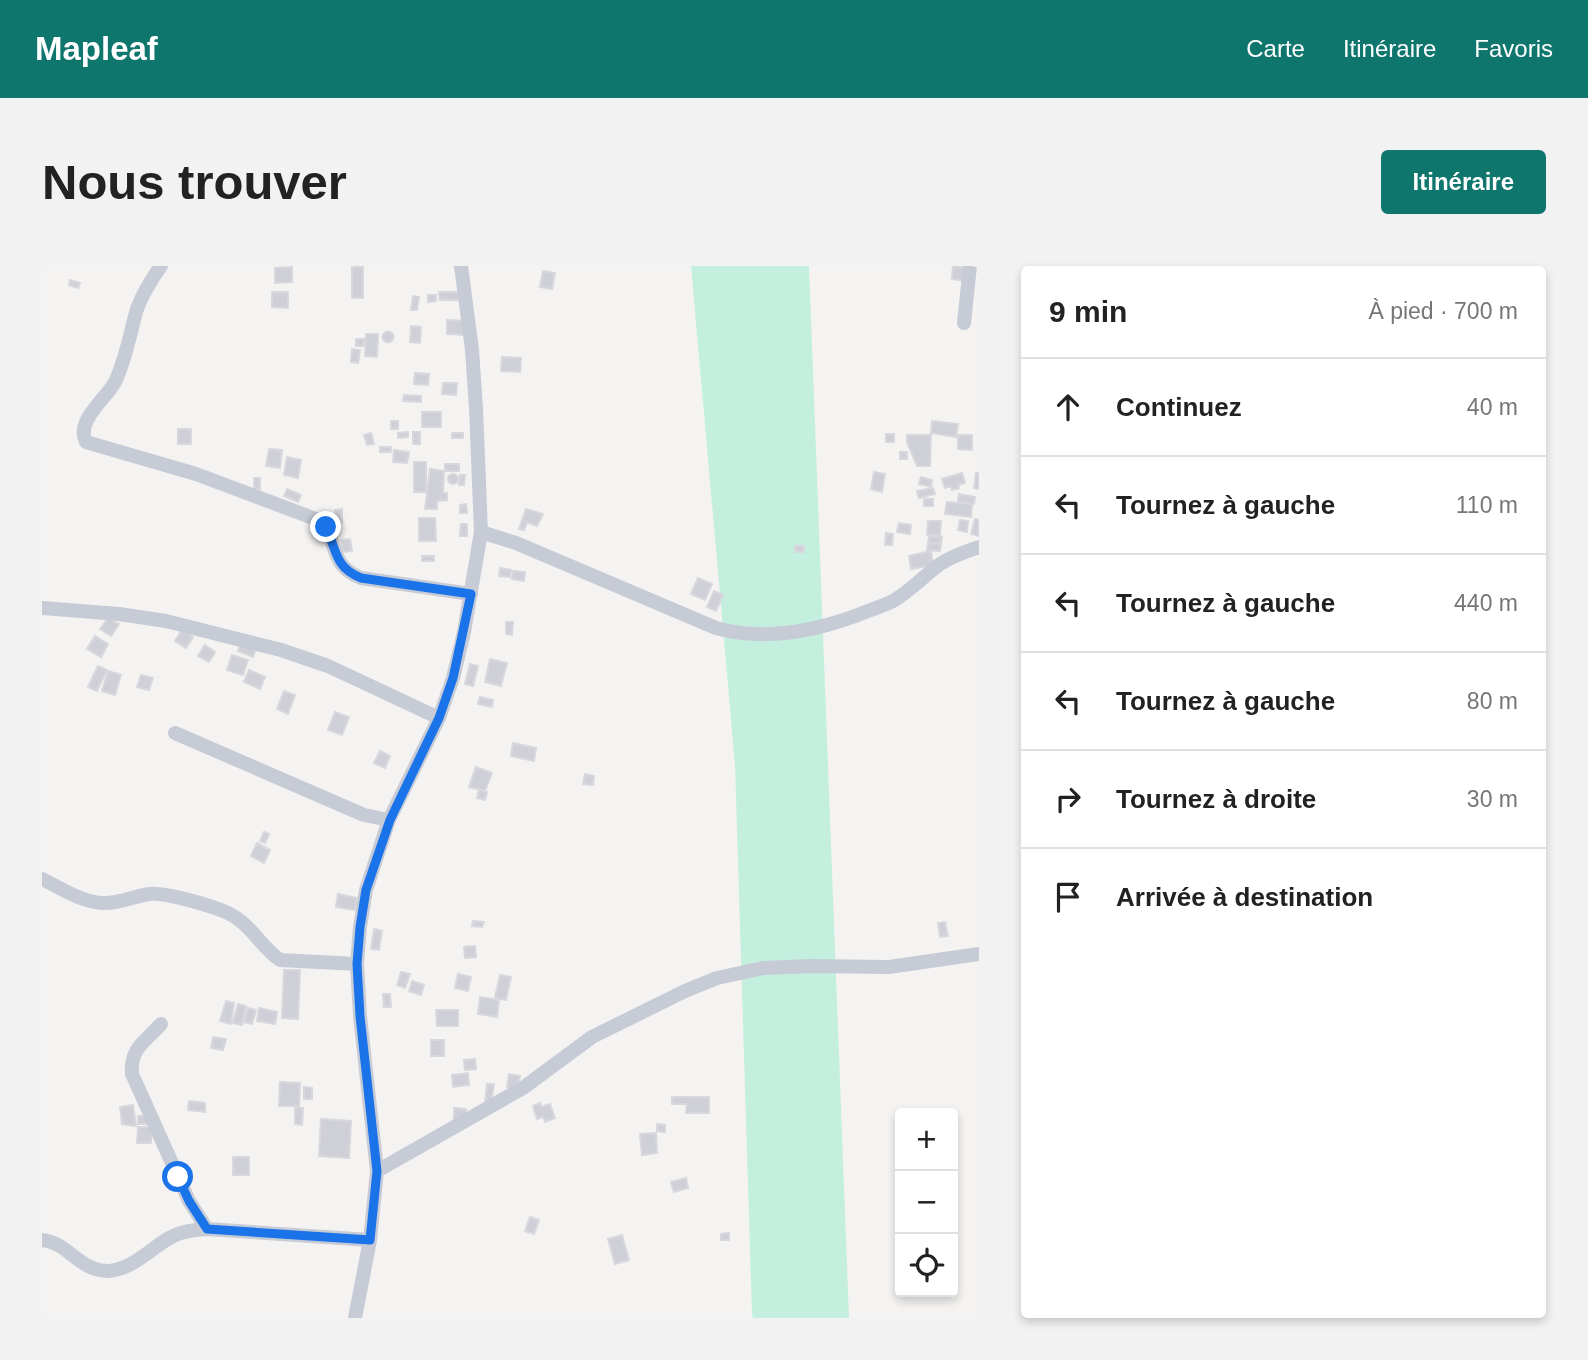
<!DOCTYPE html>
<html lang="fr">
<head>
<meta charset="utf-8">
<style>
	body { margin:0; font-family:Arial,sans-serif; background:#f2f2f2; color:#222 }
	.controls { position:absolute; right:21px; bottom:21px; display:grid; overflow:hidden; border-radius:7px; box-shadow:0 4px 10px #0003 }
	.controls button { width:63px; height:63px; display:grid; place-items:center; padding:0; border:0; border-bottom:2px solid #e0e0e0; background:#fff; color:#222; font:35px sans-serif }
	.stop { position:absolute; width:21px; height:21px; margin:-16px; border:5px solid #1a73e8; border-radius:50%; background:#fff }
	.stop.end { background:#1a73e8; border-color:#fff; box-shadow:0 2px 7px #0008 }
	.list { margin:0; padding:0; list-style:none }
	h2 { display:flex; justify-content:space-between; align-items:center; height:91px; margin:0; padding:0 28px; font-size:30px }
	h2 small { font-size:23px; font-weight:400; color:#767676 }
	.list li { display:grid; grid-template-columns:46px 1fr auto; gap:21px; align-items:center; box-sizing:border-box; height:98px; padding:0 28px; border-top:2px solid #e0e0e0 }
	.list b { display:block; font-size:26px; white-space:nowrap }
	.list em { font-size:23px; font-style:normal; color:#767676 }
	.icon { flex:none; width:38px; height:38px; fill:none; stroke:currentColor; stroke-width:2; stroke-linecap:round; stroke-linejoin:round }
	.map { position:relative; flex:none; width:937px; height:1052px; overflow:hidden; border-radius:7px }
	header { display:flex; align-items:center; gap:42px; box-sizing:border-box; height:98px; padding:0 35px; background:#0f766e; color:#fff }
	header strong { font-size:33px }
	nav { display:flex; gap:38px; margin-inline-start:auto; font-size:24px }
	.intro { display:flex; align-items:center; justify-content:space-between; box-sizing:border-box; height:168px; padding:0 42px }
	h1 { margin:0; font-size:49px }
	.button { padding:18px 32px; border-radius:7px; background:#0f766e; color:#fff; font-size:24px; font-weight:700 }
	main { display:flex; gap:42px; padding:0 42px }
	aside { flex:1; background:#fff; border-radius:7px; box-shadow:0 4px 10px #0003 }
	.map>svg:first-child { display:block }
	.green { fill:#c4efdf }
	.building { fill:#cfd0d7; stroke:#d7d7dd; stroke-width:2 }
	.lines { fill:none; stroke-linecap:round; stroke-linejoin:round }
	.minor { stroke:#c7cbd6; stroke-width:14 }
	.route { stroke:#1a73e8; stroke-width:9 }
</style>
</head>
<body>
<header>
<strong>Mapleaf</strong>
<nav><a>Carte</a><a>Itinéraire</a><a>Favoris</a></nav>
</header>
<div class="intro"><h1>Nous trouver</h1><a class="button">Itinéraire</a></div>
<main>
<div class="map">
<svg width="937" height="1052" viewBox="0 0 937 1052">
	<rect width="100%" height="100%" fill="#f4f3f2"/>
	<polygon class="green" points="649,0 767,0 807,1052 711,1052 710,1048 693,499"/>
	<g class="building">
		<polygon points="911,0 924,1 924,15 910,13"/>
		<polygon points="250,1 250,16 233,17 233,2"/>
		<rect x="310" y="1" width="11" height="31"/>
		<polygon points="501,5 513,7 510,23 498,21"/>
		<polygon points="28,14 38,17 36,22 27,19"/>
		<polygon points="230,26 246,26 246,42 230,41"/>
		<polygon points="397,26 417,26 417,34 398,34"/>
		<polygon points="386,29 394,29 394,35 386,36"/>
		<polygon points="371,30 377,31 375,44 369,44"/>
		<polygon points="405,54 425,55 424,69 405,68"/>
		<polygon points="369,60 379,61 378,77 368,76"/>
		<circle cx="346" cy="71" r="5.5"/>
		<polygon points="324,68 336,68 335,91 323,90"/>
		<rect x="314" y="73" width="8" height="7"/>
		<polygon points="310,83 318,84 316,97 309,96"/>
		<polygon points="460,91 479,92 478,106 459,105"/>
		<polygon points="373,107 387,108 386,119 372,118"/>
		<polygon points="401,117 415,117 414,129 400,128"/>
		<polygon points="362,129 379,130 379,136 361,135"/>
		<rect x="380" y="146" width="19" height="15"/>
		<rect x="349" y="155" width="7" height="8"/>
		<polygon points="890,155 916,158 914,171 889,167"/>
		<rect x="136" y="163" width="13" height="15"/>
		<polygon points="366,166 366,171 356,172 356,167"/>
		<rect x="371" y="166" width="7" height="12"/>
		<polygon points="329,167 332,178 325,179 322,169"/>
		<rect x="410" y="167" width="11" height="5"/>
		<rect x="844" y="168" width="8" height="8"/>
		<polygon points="865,169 889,169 888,200 875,200 865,176"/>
		<polygon points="916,169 930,169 930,184 916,183"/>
		<rect x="338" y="181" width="11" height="5"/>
		<polygon points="227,183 240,184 238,202 224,200"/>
		<polygon points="352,184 367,186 365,197 351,196"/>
		<rect x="858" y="186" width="7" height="7"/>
		<polygon points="245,191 259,194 256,212 242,209"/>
		<rect x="372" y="196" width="12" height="30"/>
		<rect x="403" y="198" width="14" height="7"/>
		<polygon points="388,203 402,205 401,227 405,227 405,234 395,235 395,243 383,243"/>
		<polygon points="832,206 843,208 840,226 829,223"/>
		<polygon points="920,207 923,217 916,219 917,222 910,224 909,220 903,222 900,213"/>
		<polygon points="934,207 937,207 937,223 932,222"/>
		<circle cx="411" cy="213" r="5"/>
		<polygon points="418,209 423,209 422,219 417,219"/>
		<polygon points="879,211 890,214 889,221 877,218"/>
		<polygon points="212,212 218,212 218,223 212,222"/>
		<polygon points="891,222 893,228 877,232 875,225"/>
		<polygon points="245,223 259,229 256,236 242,230"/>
		<polygon points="917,228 933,231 932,238 916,235"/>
		<rect x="882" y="233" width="9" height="7"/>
		<polygon points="905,236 930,238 929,251 903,248"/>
		<polygon points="424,238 425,247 418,247 418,239"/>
		<polygon points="300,243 300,257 293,257 293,244"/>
		<polygon points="484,243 501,248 495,260 485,256 482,264 477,263"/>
		<polygon points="377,252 393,252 394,275 377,275"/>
		<polygon points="933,253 937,254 937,270 929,268"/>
		<polygon points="918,254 926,255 925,266 916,264"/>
		<polygon points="886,255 899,255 898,269 885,269"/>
		<polygon points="857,257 869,259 868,268 855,266"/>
		<polygon points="419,258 425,258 425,270 418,270"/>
		<polygon points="844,267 851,268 850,279 843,279"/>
		<polygon points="887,270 900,271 899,277 886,277"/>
		<polygon points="308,273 310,285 300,286 299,274"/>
		<polygon points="886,277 899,278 898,285 885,284"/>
		<rect x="753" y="280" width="9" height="6"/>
		<polygon points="889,285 891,299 869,303 867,290"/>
		<rect x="380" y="290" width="12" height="5"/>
		<polygon points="458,302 469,304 468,311 457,310"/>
		<polygon points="471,305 483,306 482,315 470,313"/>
		<polygon points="656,312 670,318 663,334 649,328"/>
		<polygon points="672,325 681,329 674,345 665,341"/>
		<polygon points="66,352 77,358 69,370 58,363"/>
		<polygon points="464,356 471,356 470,369 464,368"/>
		<polygon points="140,364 151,371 144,382 133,375"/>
		<polygon points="53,370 66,378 59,391 45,383"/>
		<polygon points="200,376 214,382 211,391 196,385"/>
		<polygon points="163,379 173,386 167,396 156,390"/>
		<polygon points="190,389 206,394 201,409 185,404"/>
		<polygon points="448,393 465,397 459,420 443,416"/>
		<polygon points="428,398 436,400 431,420 423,418"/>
		<polygon points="56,400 65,404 55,425 46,421"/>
		<polygon points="207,404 223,411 218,423 202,416"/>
		<polygon points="66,405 79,409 73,429 60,425"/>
		<polygon points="99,409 111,412 107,424 95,421"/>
		<polygon points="242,425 253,429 246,448 235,443"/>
		<polygon points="438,431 451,434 450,441 436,438"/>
		<polygon points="293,446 307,451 300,469 286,464"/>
		<polygon points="471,477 494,482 492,495 469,490"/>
		<polygon points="338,485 348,490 343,502 332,497"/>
		<polygon points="434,501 450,507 443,525 427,521"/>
		<polygon points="543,508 552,510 551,519 541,518"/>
		<polygon points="437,524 445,526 443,534 435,532"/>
		<polygon points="222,566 227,568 223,577 218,575"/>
		<polygon points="215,577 228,584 222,597 209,590"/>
		<polygon points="296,628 315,632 313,644 294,641"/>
		<polygon points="431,655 442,656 440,661 430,660"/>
		<polygon points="903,656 906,670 898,671 896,657"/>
		<polygon points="332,663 340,665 337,684 329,683"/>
		<polygon points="433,680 434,691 423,692 422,681"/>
		<polygon points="242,704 258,704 256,753 240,752"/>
		<polygon points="359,706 368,708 363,722 355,719"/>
		<polygon points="416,708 429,711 426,725 413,722"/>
		<polygon points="458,709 469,711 464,734 453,732"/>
		<polygon points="370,715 382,719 379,729 367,725"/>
		<polygon points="341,728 348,728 349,741 342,741"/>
		<polygon points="438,731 457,734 455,751 436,748"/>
		<polygon points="184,735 192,737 189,758 178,755"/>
		<polygon points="196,738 204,740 200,759 191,757"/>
		<polygon points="206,742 214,744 210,758 202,756"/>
		<polygon points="217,742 235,746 233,758 215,755"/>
		<polygon points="394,744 416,744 416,760 395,760"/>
		<polygon points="171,771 184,773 181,784 169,782"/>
		<rect x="389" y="774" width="13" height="16"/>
		<polygon points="433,793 434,803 423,804 422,794"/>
		<polygon points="426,807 427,819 411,821 410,809"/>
		<polygon points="467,808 478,810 475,823 465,821"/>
		<polygon points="238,816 258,817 257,840 237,840"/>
		<polygon points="445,818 452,818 449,839 443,838"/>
		<polygon points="262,821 270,822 270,833 262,833"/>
		<polygon points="630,831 667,831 667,847 644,847 645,838 630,838"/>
		<polygon points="147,835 163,837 163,846 146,844"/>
		<polygon points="498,837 499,841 508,838 513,852 503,856 501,851 495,853 491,840"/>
		<polygon points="91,839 94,860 80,858 78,841"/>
		<polygon points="253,842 261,842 260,859 253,858"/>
		<polygon points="412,842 424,843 424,849 412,855"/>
		<polygon points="96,850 104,850 107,858 96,858"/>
		<polygon points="279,853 309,855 307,892 277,890"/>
		<polygon points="615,858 623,859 623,866 615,865"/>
		<polygon points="96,861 110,861 109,877 95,877"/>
		<polygon points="614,867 615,887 600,889 598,868"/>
		<rect x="191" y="891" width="16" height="18"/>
		<polygon points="644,912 646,922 632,926 629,916"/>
		<polygon points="488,951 497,954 492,968 483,965"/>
		<polygon points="687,967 687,974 679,974 679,968"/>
		<polygon points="580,969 587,994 573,998 566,973"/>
	</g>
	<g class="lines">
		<g class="minor">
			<path d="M 119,0 C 109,14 101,27 95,43 C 88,67 84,93 73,116 C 64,133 33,155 44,176 L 154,208 L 279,255 C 297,278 287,299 319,312 L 429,328"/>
			<polyline points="922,57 928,0"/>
			<path d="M 439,266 L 474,277 L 674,362 C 725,376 777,365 826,345 C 834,342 843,339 851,335 C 868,325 882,310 898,298 C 910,290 923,286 937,281"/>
			<polyline points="0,342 77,348 124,355 239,384 286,400 397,452"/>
			<polyline points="133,467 322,549 347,554"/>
			<path d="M 0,613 C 19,622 39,636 60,637 C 77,638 91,630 108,628 C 123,626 171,640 186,647 C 208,657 219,681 238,694 L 315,698"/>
			<path d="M 119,758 C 103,776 88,782 90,808 L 147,935 L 165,963"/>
			<polyline points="335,905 481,822 550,771 643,725 675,712 721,702 769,700 847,701 937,688"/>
			<path d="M 0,974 C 26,976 38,1006 67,1005 C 91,1003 109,982 129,971 C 140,965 153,964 165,963 L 328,974"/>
			<polyline points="313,1052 328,974 335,905 318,750 315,698 318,661 324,624 347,554 397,452 411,412 422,366 439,266 434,142 430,84 419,0"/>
		</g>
	</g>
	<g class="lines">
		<path class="route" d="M 136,911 L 147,935 L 165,963 L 328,974 L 335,905 L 318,750 L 315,698 L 318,661 L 324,624 L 348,554 L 397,452 L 411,412 L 429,328 L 319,312 C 293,302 295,285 284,261"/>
	</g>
</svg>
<div class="controls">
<button>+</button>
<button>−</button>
<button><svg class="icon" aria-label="locate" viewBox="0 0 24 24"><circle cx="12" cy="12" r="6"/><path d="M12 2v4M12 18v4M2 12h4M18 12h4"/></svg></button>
</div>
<div class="stop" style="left:136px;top:911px"></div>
<div class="stop end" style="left:284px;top:261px"></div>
</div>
<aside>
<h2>9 min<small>À pied · 700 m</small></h2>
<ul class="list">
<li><svg class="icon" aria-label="ahead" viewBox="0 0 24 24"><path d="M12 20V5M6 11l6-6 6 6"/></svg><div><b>Continuez</b></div><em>40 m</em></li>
<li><svg class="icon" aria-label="left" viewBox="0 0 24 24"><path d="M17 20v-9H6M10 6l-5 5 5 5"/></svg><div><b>Tournez à gauche</b></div><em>110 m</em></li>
<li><svg class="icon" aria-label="left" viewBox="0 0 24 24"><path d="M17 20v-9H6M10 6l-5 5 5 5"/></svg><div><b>Tournez à gauche</b></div><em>440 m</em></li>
<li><svg class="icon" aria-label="left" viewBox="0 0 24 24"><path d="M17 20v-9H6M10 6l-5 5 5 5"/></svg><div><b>Tournez à gauche</b></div><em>80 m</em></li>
<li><svg class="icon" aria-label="right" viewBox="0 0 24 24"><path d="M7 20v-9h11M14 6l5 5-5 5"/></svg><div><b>Tournez à droite</b></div><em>30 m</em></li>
<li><svg class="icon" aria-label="arrive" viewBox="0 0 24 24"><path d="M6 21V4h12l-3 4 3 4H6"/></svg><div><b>Arrivée à destination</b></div></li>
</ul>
</aside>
</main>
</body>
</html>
